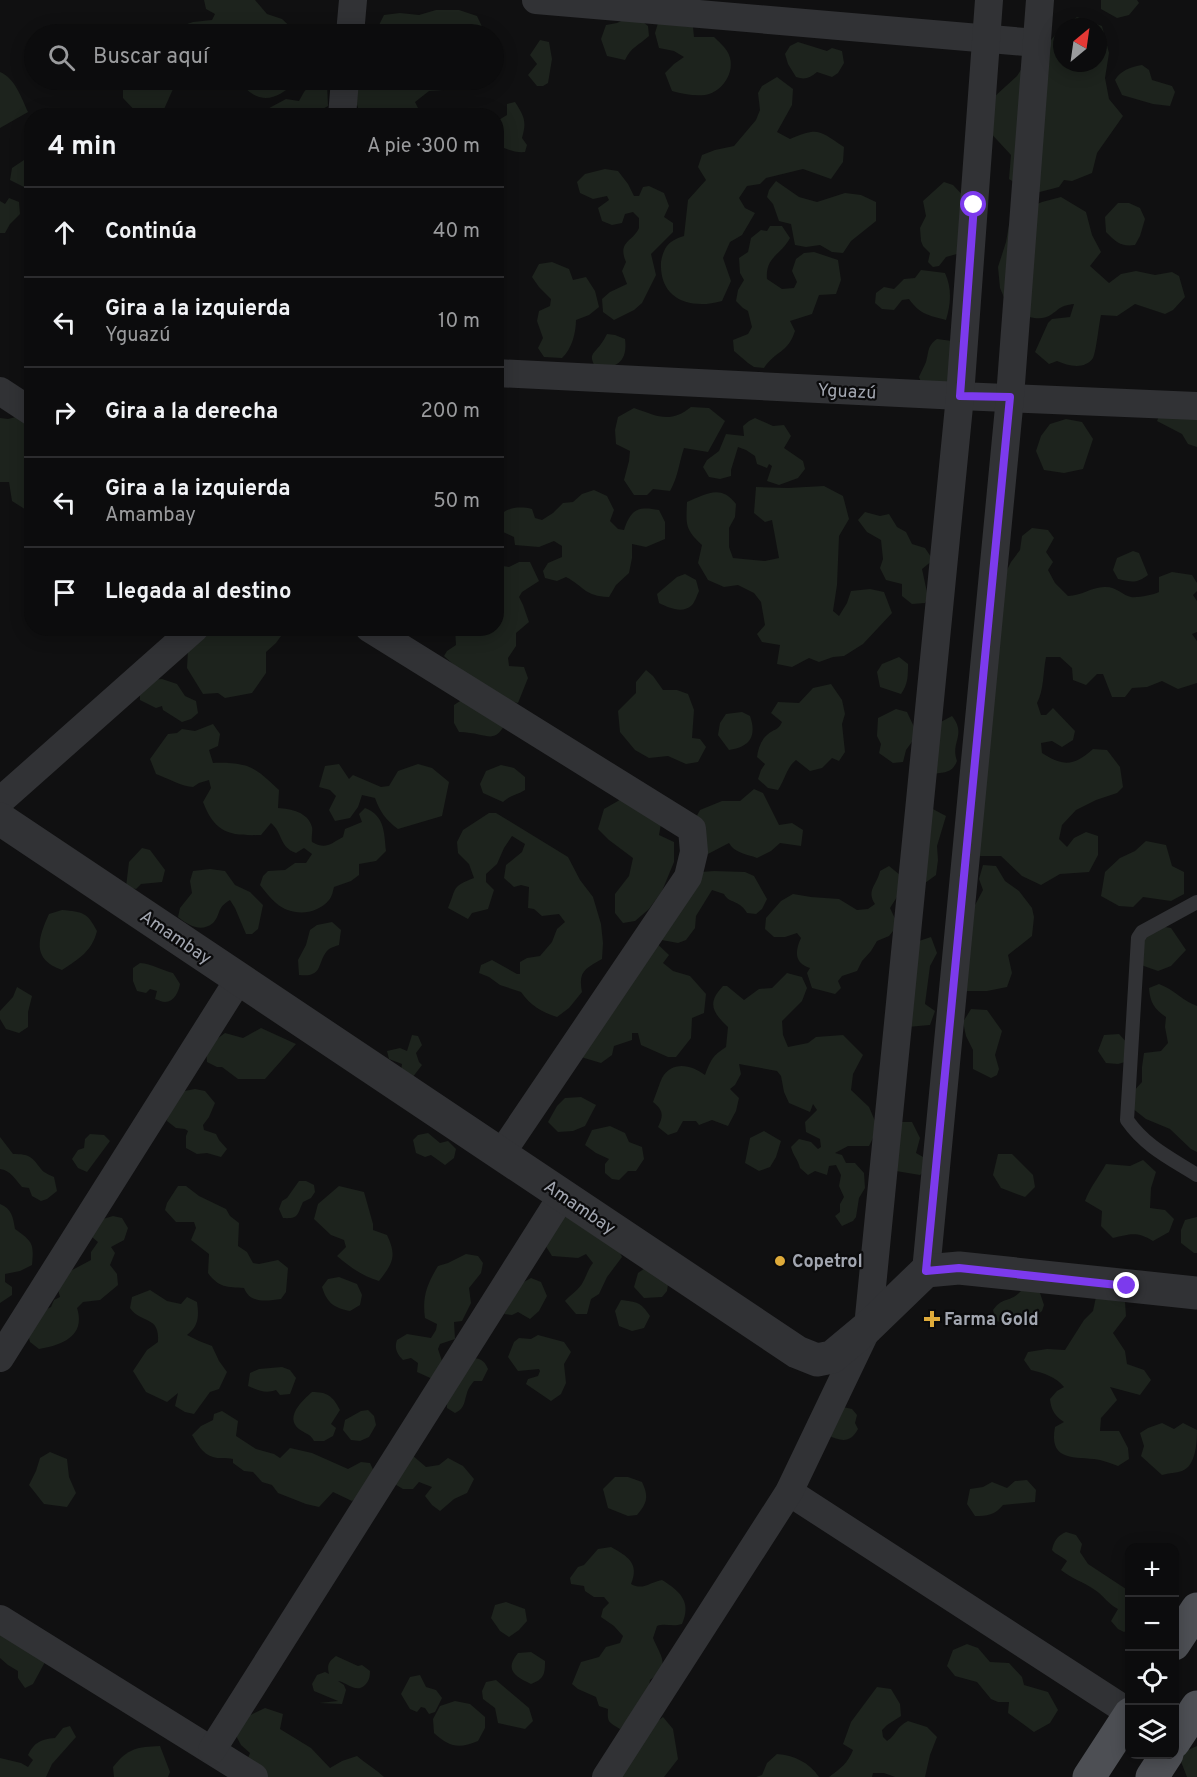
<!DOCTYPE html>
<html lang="es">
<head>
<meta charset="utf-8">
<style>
	body { margin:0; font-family:Overpass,sans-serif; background:#151516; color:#f1f3f6 }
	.controls { position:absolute; right:18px; bottom:18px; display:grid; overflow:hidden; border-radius:12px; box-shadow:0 3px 15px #0003 }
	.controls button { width:54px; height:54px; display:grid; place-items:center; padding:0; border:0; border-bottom:2px solid #2c2c2e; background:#0c0c0d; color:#f1f3f6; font:30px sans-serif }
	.compass { position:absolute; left:1053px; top:18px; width:54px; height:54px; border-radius:50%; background:#0c0c0d; box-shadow:0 3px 15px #0003; rotate:29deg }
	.stop { position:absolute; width:18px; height:18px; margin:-14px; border:4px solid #7c3aed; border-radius:50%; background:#fff }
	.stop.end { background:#7c3aed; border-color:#fff; box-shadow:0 2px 6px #0008 }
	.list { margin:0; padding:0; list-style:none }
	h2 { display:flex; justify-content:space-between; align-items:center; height:78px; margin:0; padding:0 24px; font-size:26px }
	h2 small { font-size:20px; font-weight:400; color:#9a9b9d }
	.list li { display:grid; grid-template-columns:39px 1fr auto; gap:18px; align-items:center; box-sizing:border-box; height:90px; padding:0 24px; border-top:2px solid #2c2c2e }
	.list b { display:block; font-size:22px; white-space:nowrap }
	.list p { margin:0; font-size:20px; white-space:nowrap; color:#9a9b9d }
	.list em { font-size:20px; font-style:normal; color:#9a9b9d }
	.icon { flex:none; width:33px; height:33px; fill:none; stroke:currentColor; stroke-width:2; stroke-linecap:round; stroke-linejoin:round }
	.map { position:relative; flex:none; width:1197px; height:1777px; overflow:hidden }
	.search { position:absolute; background:#0c0c0d; box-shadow:0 3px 15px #0003; left:24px; top:24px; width:480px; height:66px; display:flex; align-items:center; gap:15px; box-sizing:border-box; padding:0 21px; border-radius:33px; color:#9a9b9d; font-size:22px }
	.panel { position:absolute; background:#0c0c0d; box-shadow:0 3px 15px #0003; left:24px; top:108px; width:480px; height:528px; border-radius:24px }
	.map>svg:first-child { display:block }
	.green { fill:#1d231d }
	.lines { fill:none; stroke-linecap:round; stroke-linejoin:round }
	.service { stroke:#313235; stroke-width:14 }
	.minor { stroke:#313235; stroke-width:28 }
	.tertiary { stroke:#313235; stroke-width:33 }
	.primary { stroke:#4d4f54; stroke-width:33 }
	.route { stroke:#7c3aed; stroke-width:8 }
	.poi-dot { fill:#dfab3a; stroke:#0b0b0c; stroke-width:2 }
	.labels { text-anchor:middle; stroke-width:4.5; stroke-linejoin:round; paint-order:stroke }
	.street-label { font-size:18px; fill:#a2a6b0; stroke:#0b0b0c }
	.poi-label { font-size:18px; font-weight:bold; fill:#a2a6b0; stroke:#0b0b0c; text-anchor:start }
</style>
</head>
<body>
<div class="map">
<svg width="1197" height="1777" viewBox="0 0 1197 1777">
	<rect width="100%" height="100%" fill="#101011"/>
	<g class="green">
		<polygon points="204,0 255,0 267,14 282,19 298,34 180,34 184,25 193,22 212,20 215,14 206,9"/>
		<polygon points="1101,0 1137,0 1139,3 1129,15 1117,18 1101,9"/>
		<polygon points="436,10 459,10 477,16 485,33 482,34 377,34 379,25 384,15 400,13 419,15"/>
		<path d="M 634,15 L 648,26 L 649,36 C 638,46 631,47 625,60 L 607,56 L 601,39 L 606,25 L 617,23 Z"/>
		<polygon points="1077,17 1102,26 1109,53 1105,78 1109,99 1123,116 1097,153 1092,173 1072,181 1064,180 1059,187 1032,194 1009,179 1011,155 986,128 994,97 1017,76 1026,62 1045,47 1062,27 1062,63 1098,63 1098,27 1062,27"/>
		<path d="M 658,23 L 693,27 L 694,37 L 714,37 C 718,41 724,46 727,51 C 738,68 724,92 705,95 C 693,96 683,94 672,91 L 665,73 L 674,64 L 684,57 L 674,51 L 659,48 L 655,33 Z"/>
		<polygon points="540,40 549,42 552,59 548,83 543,86 537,86 528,75 537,64 530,55"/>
		<path d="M 798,42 L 827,51 L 832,48 L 842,51 L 844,63 L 838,73 L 832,77 L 817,72 C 810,78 805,80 796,77 L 788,64 L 785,54 L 790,46 Z"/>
		<path d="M 1142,65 L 1149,70 L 1152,80 L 1172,86 L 1175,92 L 1170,106 L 1153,104 L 1122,95 L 1115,80 C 1121,70 1131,67 1142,65 Z"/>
		<path d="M 0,72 C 15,78 22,99 28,112 L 0,128 Z"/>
		<path d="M 777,77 L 793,89 L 792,105 L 777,132 L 790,139 C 819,127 818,130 844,147 L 843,162 L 831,179 L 803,169 L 766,178 L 760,184 L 747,186 L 739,198 L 745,208 L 755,213 L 742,235 L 730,242 L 723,258 L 731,281 L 722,301 C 691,310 659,300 661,262 C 662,255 665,246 671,242 C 675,239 680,237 684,236 L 688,200 L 706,180 L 698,167 L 702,155 L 715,150 L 734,146 L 756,120 L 760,110 L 758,93 L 762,86 Z"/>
		<polygon points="123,80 177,80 161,116 139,115 123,98"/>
		<path d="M 237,80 L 299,80 C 274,101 261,107 237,80 Z"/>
		<polygon points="354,80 457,80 458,89 429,91 415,102 422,116 360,115 353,91"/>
		<polygon points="313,81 327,83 328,106 312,115 259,115 260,113 286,99 299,101 304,92"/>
		<path d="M 515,102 C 524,116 527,121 522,138 L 527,145 L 525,152 C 515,153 506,149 497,145 L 497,121 L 507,115 L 507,104 Z"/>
		<polygon points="31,137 32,234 31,234 28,232 28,214 31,201 26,188 10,180 12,168 27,158"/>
		<path d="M 605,169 L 618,171 L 628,184 L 634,196 L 639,196 L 643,187 L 649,186 L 664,193 L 669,206 L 664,217 L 673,223 L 673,232 L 651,254 L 656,275 L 642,303 L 634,310 L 614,320 L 603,312 L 602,299 L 610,292 L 627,284 L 622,271 L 626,262 C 617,241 633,242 639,228 C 639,227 639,219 639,218 L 633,212 L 625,214 L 622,223 L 612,225 L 602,221 L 598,208 L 609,200 L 607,196 L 593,199 L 580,193 L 577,182 L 585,174 Z"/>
		<polygon points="776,181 799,197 817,202 845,193 861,195 876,202 876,221 851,241 843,253 832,252 820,245 806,247 795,245 791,224 779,221 773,204 767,197 769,190"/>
		<polygon points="944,182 953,185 968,201 964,252 946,257 939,266 933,267 928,262 930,253 923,246 921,241 920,228 926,216 923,201"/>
		<path d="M 1061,197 L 1086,212 L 1092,235 L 1101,252 L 1090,266 L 1109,283 L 1121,274 L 1136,271 L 1155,275 L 1172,272 L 1179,276 L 1185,297 L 1173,310 L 1165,314 L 1135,304 L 1117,316 L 1101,315 C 1099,323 1096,353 1093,358 C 1085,370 1068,366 1057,361 L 1049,364 L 1035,352 L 1048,323 L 1052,319 L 1070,317 L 1074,304 C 1060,306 1062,307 1052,314 C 1039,324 1022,314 1009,309 L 1000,288 L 998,267 L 1006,242 L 1009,225 L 1023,210 L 1042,202 Z"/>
		<polygon points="9,198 19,202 20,214 10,224 5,233 0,233 0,201 5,204"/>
		<path d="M 1118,203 L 1129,203 L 1140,208 L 1145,219 L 1140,236 L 1135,245 C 1121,247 1116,242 1106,232 L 1105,217 Z"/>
		<path d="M 770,226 L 782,226 L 790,238 C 781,255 765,257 767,279 L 782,289 L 794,288 L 797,282 L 792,271 L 796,259 L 804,253 L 814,252 L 838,260 L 841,280 L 836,294 L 819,295 L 812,314 L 790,321 L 795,331 C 788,353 775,351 764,368 L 754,367 L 748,363 L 734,351 L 733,340 L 748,334 L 752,327 L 748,311 L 743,308 L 736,301 L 738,290 L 744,280 L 740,273 L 739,258 L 748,252 L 751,238 L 761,230 L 767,231 Z"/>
		<path d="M 552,262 L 569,269 L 573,280 L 586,277 L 595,291 L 599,307 L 589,315 L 576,320 C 576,332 572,349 562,358 L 544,357 L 538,348 L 543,338 L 537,321 L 539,311 L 550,306 L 551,299 L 539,287 L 532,277 L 539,264 Z"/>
		<path d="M 921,270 L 945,273 C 952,288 951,304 946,320 C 927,315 920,314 909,299 L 902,300 L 894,310 L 882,309 L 875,303 L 876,293 L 884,287 L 894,289 L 904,279 L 915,278 Z"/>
		<path d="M 607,334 L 615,335 L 625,339 C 628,361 617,369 596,368 C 588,354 593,355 601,344 C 603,341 605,338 607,334 Z"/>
		<path d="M 937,339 L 952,341 L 952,386 L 922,385 L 919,377 C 921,372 924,367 926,362 C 929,352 927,346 937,339 Z"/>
		<polygon points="1197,395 1197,447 1188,444 1182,434 1157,421 1160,414"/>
		<path d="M 691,407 L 709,408 L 725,421 L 708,452 L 684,448 C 679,463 678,477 670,491 L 653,489 L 647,495 L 634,495 L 624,480 L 629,461 L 630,451 L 616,444 L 615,430 L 618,417 L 634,408 C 657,416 670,424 691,407 Z"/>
		<polygon points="24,415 31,432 31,513 12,501 9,482 0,482 0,418 8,419"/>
		<polygon points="755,418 773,426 784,425 791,436 784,448 803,461 805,469 798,478 779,485 767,481 772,466 769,464 767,468 757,464 755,456 746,450 738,447 731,470 731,476 720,479 709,477 703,467 707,460 719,451 726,434 744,436 743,426 749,421"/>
		<polygon points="1066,419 1082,422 1093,439 1083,469 1064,473 1044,470 1036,451 1041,436 1050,424"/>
		<path d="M 824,486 L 843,496 L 849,519 L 839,536 L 837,585 L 833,611 L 839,616 L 847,603 L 851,591 L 870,589 L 884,592 L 892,613 L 863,644 L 844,656 L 833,657 L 819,662 L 809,658 L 792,667 L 777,664 L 780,645 L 762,642 L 757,634 L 765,625 L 761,602 L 754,593 L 738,585 L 724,587 L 708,580 L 698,563 L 702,545 C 685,529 686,525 687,502 C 706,494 721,484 736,504 L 735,517 L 729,528 L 729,547 L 733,558 L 765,561 L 779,558 L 772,520 L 765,522 L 754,513 L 756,487 L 788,488 Z"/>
		<path d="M 594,490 L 607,496 L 614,510 L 610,521 L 618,529 L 624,530 C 631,509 638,506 659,510 L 665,522 L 665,539 L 646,547 L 632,544 L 632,558 L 629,573 L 616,585 L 609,597 C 584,596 585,587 566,577 L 557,581 L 545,578 L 543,571 L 548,563 L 562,557 L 562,546 L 554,541 L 539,547 L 515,545 L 514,537 L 499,530 L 497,521 C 502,507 519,506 532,509 L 535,518 L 542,520 L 553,513 L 563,503 L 573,502 L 582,494 Z"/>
		<polygon points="865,512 880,516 889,514 897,527 906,532 912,544 925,548 933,560 922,569 928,597 925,603 912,604 902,596 902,584 886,580 880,568 883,559 881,540 867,532 858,520"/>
		<path d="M 1032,528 L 1048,530 L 1054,538 L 1046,552 L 1053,562 L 1048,570 L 1055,583 L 1068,596 C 1081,596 1092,587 1104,587 C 1116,586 1122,595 1131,597 C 1137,598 1153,595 1159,592 L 1159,577 L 1172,572 L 1192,575 L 1197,583 L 1197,591 L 1193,595 L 1197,601 L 1197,632 L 1192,634 L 1197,641 L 1197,683 L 1178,689 L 1162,681 L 1147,687 L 1132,688 L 1125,697 L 1112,697 L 1103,674 L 1097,674 L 1086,685 L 1073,680 L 1072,668 L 1060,657 L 1046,657 C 1043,672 1044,690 1037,703 L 1041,715 L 1046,715 L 1053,708 L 1075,731 L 1073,740 L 1062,747 L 1052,741 L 1041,743 L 1042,753 C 1064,767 1074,766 1093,749 L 1107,750 L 1120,767 L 1123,787 L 1117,793 L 1096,800 L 1076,810 L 1062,825 L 1059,839 L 1067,847 L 1074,838 L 1086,832 L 1098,836 L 1098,855 L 1089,872 L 1060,874 L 1041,885 L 1022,876 L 1001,856 L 976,856 L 975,838 L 983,823 L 972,811 L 1001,582 L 1011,562 L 1020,550 L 1022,536 Z"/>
		<path d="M 1133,551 L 1139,553 L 1148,575 C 1136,584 1132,582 1118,579 L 1113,570 L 1117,558 Z"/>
		<path d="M 519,562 L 530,562 L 539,581 L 522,592 L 519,597 L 523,605 L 529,622 L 516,633 L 516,646 L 508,658 L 509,666 L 524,667 L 528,678 L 518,703 L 505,700 L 512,710 C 494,750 494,733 459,732 L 454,723 L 454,705 L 463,699 L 458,669 L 444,656 L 447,651 L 456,645 L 455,629 L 496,628 L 497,565 L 509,567 Z"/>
		<path d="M 685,574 L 696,580 L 699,591 C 697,595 695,602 692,605 C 683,614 669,608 659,603 L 657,594 L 677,577 Z"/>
		<polygon points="184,629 286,629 276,643 266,652 266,673 252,693 225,698 218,693 203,694 187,668 188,650"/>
		<path d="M 899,657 L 908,664 C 908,676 908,684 901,694 L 880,687 L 877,672 L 882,664 Z"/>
		<polygon points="646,670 653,676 663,690 677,690 688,694 694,710 692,738 700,739 706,747 698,762 686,764 668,756 649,758 635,750 620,732 618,711 636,693 636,682"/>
		<polygon points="162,679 177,684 185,696 196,701 198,713 191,719 182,722 163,710 162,706 156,708 140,700 140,687 148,680"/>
		<path d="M 831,684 L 842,700 L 845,714 L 842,724 L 845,752 L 839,761 L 832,758 L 822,768 L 810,771 L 796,760 C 786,768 785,780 778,790 L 768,788 L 758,779 L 761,770 L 765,764 L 757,757 C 758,749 761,740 767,735 C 773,729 778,731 782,722 L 771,713 L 778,702 L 799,703 L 813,688 Z"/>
		<polygon points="896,709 907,712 915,729 914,739 906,750 903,762 893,763 879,753 881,744 877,736 878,718"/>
		<path d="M 742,712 L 750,716 C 757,736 750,747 729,750 L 718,735 L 720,723 L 726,714 Z"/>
		<path d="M 952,716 C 967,735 950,742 957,761 C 952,773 946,772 934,774 L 937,724 Z"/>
		<path d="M 213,724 L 220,734 L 218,746 L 209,750 L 213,763 C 222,762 238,763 247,766 C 259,770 270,782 279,790 L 278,808 C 291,809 308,812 312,827 C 313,831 311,837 312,842 C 326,850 330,844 343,837 L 345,829 L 362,822 L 359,814 L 365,808 C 385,816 384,832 386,851 L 376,861 L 359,864 L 359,875 L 351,881 L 334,887 C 333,891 332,897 329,900 C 316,916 290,916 276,903 C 270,898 265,891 260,885 L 263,876 L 268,871 L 285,870 L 295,863 L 306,863 L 312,854 L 304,848 L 296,853 C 279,847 283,833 271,823 L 261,835 C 229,836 215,833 203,802 L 211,788 L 209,780 L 199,783 L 193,787 C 183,787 167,778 156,774 L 150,759 L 168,734 L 177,733 L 182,729 L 195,731 Z"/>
		<path d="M 339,764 L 349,779 L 353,775 L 381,787 L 389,786 L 398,771 L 418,764 L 432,768 L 449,782 L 442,816 L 398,829 C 386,820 380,812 375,798 L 362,795 L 358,807 L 350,818 L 335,821 L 329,810 L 336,796 L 330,790 L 319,787 L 325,766 Z"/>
		<path d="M 501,765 L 514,768 L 525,777 L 525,790 C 517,795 510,795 503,802 L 483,793 L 480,784 L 486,771 Z"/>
		<polygon points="635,786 662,818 659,835 674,842 674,862 662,891 649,909 635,921 623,923 615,913 615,894 629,876 633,858 609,840 598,829 604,809 618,801"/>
		<path d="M 754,789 L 763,793 L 779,825 L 792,823 L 803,830 L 801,846 L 780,843 L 771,851 L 757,858 C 747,854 734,853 729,843 L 706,855 L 687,834 L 700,810 L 722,801 L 740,801 Z"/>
		<polygon points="929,807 946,816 937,846 938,860 936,875 925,883"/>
		<path d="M 489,813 L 496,813 L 568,857 L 580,880 L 593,897 L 601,924 L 603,943 L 602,959 C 585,969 578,971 582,992 L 569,1008 L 557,1017 C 541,1012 530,1005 521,992 L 500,985 L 489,977 L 479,973 L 481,965 L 492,960 L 517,974 L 520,974 L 520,962 L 527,958 L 540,956 L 552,942 L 557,929 L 565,922 L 559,914 L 542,916 L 534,909 L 528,908 L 529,887 L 521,885 L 514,887 L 504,878 L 506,865 L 522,852 L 525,844 L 512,836 L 504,848 L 497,864 L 486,874 L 486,882 L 494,890 L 488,909 L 472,913 L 468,919 L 448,908 C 457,887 451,887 474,878 L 469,864 L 458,853 L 457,842 L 463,830 Z"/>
		<polygon points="1146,841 1166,845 1172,866 1184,872 1184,894 1171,901 1143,897 1133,907 1119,906 1101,896 1105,872 1120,858 1135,851"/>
		<polygon points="142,848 150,850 165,870 162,882 141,884 136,889 126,887 129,862"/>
		<polygon points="983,865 996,866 1005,881 1019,891 1032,908 1034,917 1032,936 1008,955 1012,973 1007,987 987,991 964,991 974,907 983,890 979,879"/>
		<path d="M 889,866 L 900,875 L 902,889 L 890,908 L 898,925 L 889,936 L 877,941 L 871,951 L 862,961 L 857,971 L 842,976 L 838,981 L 841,988 L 835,994 L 812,988 L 807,973 L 810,968 C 794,963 795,951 801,938 L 797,933 L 785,937 L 774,937 L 765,929 L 766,918 L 781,901 L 793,894 L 811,897 L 839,899 L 857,910 L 868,909 L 875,904 C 866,890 877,885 880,871 Z"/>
		<path d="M 210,869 L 225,871 L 235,885 L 250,892 L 263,905 L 258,929 L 252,934 L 246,934 L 235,908 L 230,900 C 216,908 221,915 213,923 C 201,933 188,925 178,917 L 180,908 L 192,893 L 190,881 L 193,871 Z"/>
		<path d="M 714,871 L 745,872 L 754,876 L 767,899 L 762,909 L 756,914 L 747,913 C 739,899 729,904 724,894 L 712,890 L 696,916 L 695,928 L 686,940 L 678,943 L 656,939 L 701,872 Z"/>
		<path d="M 62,910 C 83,912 87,912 97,931 C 92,951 79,959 62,970 C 31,959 38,938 49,914 Z"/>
		<path d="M 332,922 L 341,930 L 339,945 C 336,946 332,947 329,949 C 316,961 325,978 299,975 L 298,960 L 306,945 L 310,930 L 317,925 Z"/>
		<polygon points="1159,926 1171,928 1186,950 1171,966 1158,971 1141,965 1140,940"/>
		<polygon points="931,937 937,953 930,966 925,1004 935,1011 930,1025 907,1027 916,942"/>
		<polygon points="651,938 669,955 663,963 673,971 690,976 706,994 704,1013 692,1018 691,1038 676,1057 668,1057 641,1045 638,1033 632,1033 632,1040 614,1046 612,1055 601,1063 581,1057"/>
		<path d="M 140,963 C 152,964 161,970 173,973 L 180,984 C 179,991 174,1002 165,1002 C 162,1002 159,1000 155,999 L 157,991 L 150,989 L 146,993 L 137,991 L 133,981 L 133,968 Z"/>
		<path d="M 787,973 L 802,977 L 807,988 L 802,1001 L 782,1021 L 783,1035 L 788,1047 L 808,1043 L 816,1037 L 843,1035 L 863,1055 L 853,1074 L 851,1090 L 869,1107 L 878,1128 L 869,1146 L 848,1146 L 835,1153 L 842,1155 L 846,1163 L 855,1163 L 864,1173 L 865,1188 L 859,1198 L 856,1217 L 853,1221 L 842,1226 L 835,1216 L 840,1212 L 840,1204 L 844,1197 L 839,1186 L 841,1175 L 836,1165 L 829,1166 L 827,1175 L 815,1171 L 808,1175 L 800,1168 C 798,1159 793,1156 791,1147 L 799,1139 L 811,1142 L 818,1149 L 821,1147 L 820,1139 L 806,1132 L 805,1122 L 817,1110 L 813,1104 L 810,1112 L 789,1103 L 784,1092 L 781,1076 L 777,1071 L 739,1064 L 741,1074 L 735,1085 L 730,1089 L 739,1098 L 736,1111 L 728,1126 L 712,1120 L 699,1125 L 696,1121 L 683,1121 L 677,1132 L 668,1135 L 658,1127 C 664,1115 663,1110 653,1102 C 656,1094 659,1085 662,1078 C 672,1060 692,1065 705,1075 C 711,1060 712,1056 726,1047 L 728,1027 C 712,1012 707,1003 723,986 L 727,986 L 744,1000 L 759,989 L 772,988 Z"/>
		<path d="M 1159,984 C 1173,989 1183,1001 1197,1006 L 1197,1152 L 1191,1149 L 1170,1129 L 1146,1119 L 1132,1108 L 1133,1092 L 1142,1082 L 1142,1067 L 1144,1053 L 1161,1051 L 1168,1043 L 1165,1027 L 1166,1017 C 1154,1009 1150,1002 1149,988 Z"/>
		<polygon points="17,987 32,996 28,1012 28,1027 19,1033 6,1029 0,1019 0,1011 13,997"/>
		<polygon points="971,1009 987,1010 1002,1031 995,1055 999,1069 997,1075 991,1078 973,1069 973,1050 966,1036 963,1022"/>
		<polygon points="261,1028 296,1044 265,1079 238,1079 222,1067 217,1067 207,1062 206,1047 225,1033 243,1038"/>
		<polygon points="1119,1034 1130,1046 1125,1062 1118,1064 1106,1063 1098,1051 1104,1035"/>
		<polygon points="412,1035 418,1036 422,1045 416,1053 419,1062 422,1065 412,1078 401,1071 402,1064 389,1059 387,1051 400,1048 407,1051"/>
		<polygon points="195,1089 205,1091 215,1103 209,1117 203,1125 204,1130 216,1134 219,1140 227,1149 221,1157 207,1153 197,1154 186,1148 186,1136 188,1131 185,1129 176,1128 167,1121 169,1105 179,1092"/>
		<polygon points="581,1097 596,1105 585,1126 573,1131 558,1132 548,1122 557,1106 565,1098"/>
		<polygon points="898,1122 912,1122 920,1138 916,1153 923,1157 926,1169 920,1175 890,1170"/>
		<polygon points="610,1126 625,1133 629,1142 642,1147 644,1159 636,1171 628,1171 619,1180 612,1179 605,1173 605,1164 609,1159 596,1153 585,1145 592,1130"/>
		<polygon points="764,1131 781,1141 776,1157 770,1167 759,1171 745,1163 750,1138"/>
		<polygon points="428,1133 440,1143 448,1141 456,1149 454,1158 445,1165 431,1155 425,1157 416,1153 413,1140 418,1135"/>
		<polygon points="90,1134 104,1135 110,1141 87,1172 78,1168 72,1159 78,1150 84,1148 85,1139"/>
		<path d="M 0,1137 L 13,1154 C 30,1154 32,1157 41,1169 C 44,1173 50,1175 54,1177 L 57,1191 L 47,1199 L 41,1201 L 32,1196 L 29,1188 L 22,1187 C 16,1180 10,1170 0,1169 Z"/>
		<polygon points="998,1154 1012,1154 1033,1175 1035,1187 1025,1197 1001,1188 993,1175"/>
		<path d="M 1143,1160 L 1156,1172 L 1151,1188 L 1150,1208 L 1165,1210 L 1174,1219 L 1169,1232 L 1153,1241 C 1137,1231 1130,1234 1113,1238 L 1101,1226 L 1102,1211 L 1085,1201 C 1090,1187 1099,1177 1106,1164 L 1130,1166 Z"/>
		<path d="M 299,1181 L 306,1181 L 314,1185 L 315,1192 L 311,1198 L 303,1202 C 297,1215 299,1219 283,1218 L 279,1209 L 282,1201 L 287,1198 Z"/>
		<path d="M 178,1186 L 186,1186 L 199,1196 L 226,1209 L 230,1216 L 239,1223 L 238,1246 L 247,1252 L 253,1263 L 259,1264 L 278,1260 L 288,1268 L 286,1292 L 281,1299 C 267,1301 250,1304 244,1288 C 227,1287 219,1288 208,1273 L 209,1254 L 191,1240 L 196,1228 L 194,1222 L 176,1222 L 165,1210 L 167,1203 Z"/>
		<path d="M 339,1186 L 364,1192 L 373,1224 L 373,1230 L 387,1235 C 397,1256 393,1263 379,1281 C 362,1276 350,1267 337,1256 L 346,1247 L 344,1240 L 331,1235 L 314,1219 L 318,1204 Z"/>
		<path d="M 0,1204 C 12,1209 13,1217 15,1229 C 33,1242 34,1243 32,1265 L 20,1271 L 5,1274 L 5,1282 L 12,1287 L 12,1295 L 0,1303 Z"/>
		<path d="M 564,1212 L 616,1245 L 622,1257 L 607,1277 L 599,1294 L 591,1299 L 587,1314 L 576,1314 L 565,1301 C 570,1295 580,1289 583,1282 C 587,1275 588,1269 593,1263 L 586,1254 L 578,1258 L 552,1256 L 540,1237 Z"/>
		<path d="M 113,1216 L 122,1218 L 128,1228 L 124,1240 L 111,1247 L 115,1253 L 110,1265 L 117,1274 L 118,1285 L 100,1300 L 83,1302 L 77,1308 C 86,1336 62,1345 39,1349 L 30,1342 L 27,1330 L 47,1309 L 51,1307 L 54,1300 L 60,1297 L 57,1286 L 61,1276 L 91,1260 L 91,1252 L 98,1242 L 92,1237 L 103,1219 Z"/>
		<polygon points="1197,1217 1197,1253 1194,1253 1181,1243 1181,1230 1185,1220"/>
		<path d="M 466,1254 L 478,1256 L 483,1263 L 481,1273 L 469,1288 L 471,1303 L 462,1321 L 454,1322 L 455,1339 L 440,1344 L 438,1349 L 445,1370 L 437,1381 L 417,1372 L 418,1363 L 411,1358 L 403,1360 C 397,1354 394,1348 397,1340 L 407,1334 L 431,1338 L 436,1330 L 437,1324 L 425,1318 C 422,1297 427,1284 438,1266 L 448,1263 Z"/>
		<polygon points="651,1264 669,1278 667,1291 662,1297 644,1298 634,1287 638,1273"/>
		<path d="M 339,1277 L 357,1284 L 362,1295 L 360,1305 L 350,1311 C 334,1308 327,1303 322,1287 L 328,1279 Z"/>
		<polygon points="531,1278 541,1282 547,1296 539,1311 530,1319 518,1312 512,1315 504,1314 522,1283"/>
		<path d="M 150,1290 L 167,1301 L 181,1304 L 187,1297 L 197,1302 C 199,1316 199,1326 187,1335 L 199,1341 L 212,1346 L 219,1361 L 227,1372 L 219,1389 L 210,1392 L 194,1414 L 185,1412 L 175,1406 L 178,1393 L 167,1402 L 146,1392 L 133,1371 L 147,1350 L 158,1342 C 160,1315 141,1324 130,1308 L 132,1297 Z"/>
		<path d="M 1021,1291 L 1036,1291 L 1040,1293 L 1044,1305 L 1042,1311 L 1028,1322 L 1018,1326 L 996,1321 L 993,1310 C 1003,1296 1010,1303 1021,1291 Z"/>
		<path d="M 1096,1297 L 1125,1302 L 1126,1316 L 1113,1333 L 1125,1351 L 1127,1364 L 1144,1370 L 1151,1380 L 1140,1395 L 1110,1387 L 1117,1400 L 1101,1418 L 1100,1431 L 1119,1431 L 1128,1448 L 1129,1459 L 1118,1466 C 1110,1463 1102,1460 1094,1459 C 1070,1457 1049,1459 1055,1427 L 1064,1422 C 1055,1416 1051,1410 1050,1399 L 1057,1391 L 1064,1387 C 1056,1377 1044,1373 1031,1370 L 1024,1360 L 1028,1352 L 1047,1349 L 1065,1350 L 1084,1320 L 1093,1311 Z"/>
		<path d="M 621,1300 C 637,1302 641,1302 650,1316 L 644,1328 L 632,1331 L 619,1326 L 615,1311 Z"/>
		<polygon points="538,1335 564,1342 571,1352 564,1364 566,1383 561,1394 551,1401 526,1384 528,1379 538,1376 540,1371 539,1369 518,1371 508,1357 514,1342 519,1338 531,1339"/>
		<path d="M 469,1358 C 479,1358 484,1359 488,1369 L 482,1381 L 474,1381 C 472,1383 469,1388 468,1390 C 464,1400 466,1408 455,1413 L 447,1408 L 447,1401 Z"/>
		<path d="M 282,1367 L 290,1370 L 296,1378 L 290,1394 L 280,1395 L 276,1390 C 265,1394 258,1390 248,1386 L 250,1373 L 259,1369 Z"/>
		<path d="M 312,1392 C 327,1392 333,1396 340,1410 L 331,1424 L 336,1428 L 333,1436 L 324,1441 L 314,1441 C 310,1433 305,1434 299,1429 C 284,1417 303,1400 312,1392 Z"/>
		<path d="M 843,1407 L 852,1409 L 857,1415 L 855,1423 L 858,1429 C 850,1444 841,1441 827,1435 Z"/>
		<polygon points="368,1410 374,1416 376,1425 369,1437 360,1441 351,1440 343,1430 345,1420 361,1411"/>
		<path d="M 222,1411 L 238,1421 L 236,1436 L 256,1449 L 274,1454 L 280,1458 L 290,1448 L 312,1453 L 348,1469 L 361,1462 L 370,1463 L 376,1476 L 370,1488 L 352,1501 L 333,1492 L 319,1507 L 306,1504 L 278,1493 L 272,1485 L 262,1482 L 253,1472 L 244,1471 L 233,1463 L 233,1459 C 226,1457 218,1459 213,1457 C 202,1454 197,1443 192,1435 L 201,1426 L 213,1420 L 214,1414 Z"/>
		<path d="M 1162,1423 L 1174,1429 L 1183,1423 L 1197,1430 C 1197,1442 1196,1466 1182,1471 C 1176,1473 1169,1473 1162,1475 L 1141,1456 L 1144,1446 L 1140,1433 L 1148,1428 Z"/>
		<polygon points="50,1452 67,1459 69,1477 76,1493 67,1507 44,1504 29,1485 36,1471 40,1458"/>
		<polygon points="412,1455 426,1467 439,1465 448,1458 463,1466 474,1479 467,1493 454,1499 440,1511 432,1505 425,1496 432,1487 419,1482 413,1489 403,1489 393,1483"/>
		<path d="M 615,1477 L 628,1477 L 642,1482 C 649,1497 647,1503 637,1515 L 628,1516 L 608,1508 L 603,1489 Z"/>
		<path d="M 1027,1480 L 1036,1490 L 1035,1502 L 1003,1505 C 995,1515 987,1516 975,1516 L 967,1504 L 970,1489 L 983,1487 L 992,1482 L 1007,1488 L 1015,1481 Z"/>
		<path d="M 1066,1532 L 1076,1535 L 1082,1544 L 1080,1552 L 1088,1564 L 1129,1591 L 1129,1629 L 1124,1632 L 1118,1629 L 1111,1621 L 1118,1609 C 1108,1604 1104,1596 1095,1590 C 1084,1582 1072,1579 1061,1570 L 1067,1561 C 1062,1556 1056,1555 1052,1550 C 1054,1541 1057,1536 1066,1532 Z"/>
		<path d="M 611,1547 C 627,1556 640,1563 631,1584 C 643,1591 650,1582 662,1580 C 680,1591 692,1602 682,1624 C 673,1627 665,1623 657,1626 L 653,1638 C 660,1656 672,1665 650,1680 L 648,1694 L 620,1729 C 609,1722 607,1723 608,1709 L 599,1706 L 596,1697 L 578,1689 L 572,1684 L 581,1662 L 599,1657 L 606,1647 L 620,1643 L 623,1636 L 614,1626 L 601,1617 L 603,1609 L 609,1603 L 604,1597 L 594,1597 L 585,1591 L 584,1586 L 571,1584 L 570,1578 L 578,1567 L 584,1565 L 598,1549 Z"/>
		<polygon points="506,1602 525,1609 527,1621 519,1630 509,1637 500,1631 491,1618 495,1605"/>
		<polygon points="0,1623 45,1662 33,1684 25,1688 18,1678 18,1671 8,1665 0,1658"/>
		<polygon points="967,1644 978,1648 990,1662 1009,1663 1022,1677 1024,1685 1048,1692 1058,1710 1050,1723 1034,1732 1008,1713 1009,1702 998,1702 991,1699 977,1682 955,1676 947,1666 953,1650"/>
		<path d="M 531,1652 L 545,1661 C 545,1674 544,1679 531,1684 C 515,1676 504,1670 518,1653 Z"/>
		<path d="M 336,1656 L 358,1666 L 362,1665 L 370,1671 C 370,1677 369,1681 365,1685 C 356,1694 347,1682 338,1681 L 344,1685 L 346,1690 L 342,1704 L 319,1703 L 338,1701 L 314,1691 L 312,1684 L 317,1675 L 325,1672 L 329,1674 C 327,1665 328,1662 336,1656 Z"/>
		<polygon points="420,1675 426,1687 436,1690 442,1698 435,1712 429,1714 425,1708 421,1707 417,1712 410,1709 401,1694 410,1677"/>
		<polygon points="496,1680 529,1708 533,1721 525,1729 498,1723 495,1708 483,1699 482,1691 486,1682"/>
		<path d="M 877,1687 L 891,1689 L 900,1704 L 901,1716 L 887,1725 L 882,1730 L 883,1737 L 887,1741 C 897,1734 896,1727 908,1721 L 927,1727 L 937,1737 L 930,1755 L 925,1777 L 895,1777 L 884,1773 L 873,1773 L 872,1777 L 829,1777 C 840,1769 848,1763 853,1750 L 843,1744 L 851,1722 Z"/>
		<path d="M 455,1701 L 470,1704 L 485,1717 L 485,1728 L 478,1741 C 459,1749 449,1747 434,1733 L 433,1719 L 440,1706 Z"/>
		<path d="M 265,1708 L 283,1714 L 280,1729 L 311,1748 L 330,1768 L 342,1761 L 357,1756 C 366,1764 376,1769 384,1777 L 253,1777 L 243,1770 L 250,1753 L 241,1745 L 234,1732 L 240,1720 Z"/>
		<polygon points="663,1717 673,1729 678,1759 664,1777 619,1777 651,1726"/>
		<path d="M 70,1726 L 76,1737 L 52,1764 L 46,1777 L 0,1777 L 0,1758 L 21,1763 L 28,1767 L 33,1760 L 28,1755 C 34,1743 40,1739 55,1738 L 63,1728 Z"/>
		<path d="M 160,1746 L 170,1772 L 168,1777 L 114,1777 L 113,1767 C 128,1748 137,1747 160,1746 Z"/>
		<polygon points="1197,1746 1197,1777 1187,1777 1180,1759 1188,1750"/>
		<path d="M 777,1754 C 794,1755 810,1763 819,1777 L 756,1777 L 762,1775 L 767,1763 Z"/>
	</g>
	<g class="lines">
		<path class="service" d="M 1197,902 L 1142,932 L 1138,938 L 1127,1120 C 1146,1147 1170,1158 1197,1175"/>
		<g class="minor">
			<polyline points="536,0 1037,43"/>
			<polyline points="350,34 353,0"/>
			<polyline points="342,116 345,80"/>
			<polyline points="496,373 960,396 1197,406"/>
			<polyline points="0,391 32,412"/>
			<polyline points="369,628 692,829 694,852 688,877 501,1154"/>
			<polyline points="0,801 195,628"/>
			<polyline points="926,1271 1010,397 1040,0"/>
			<polyline points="0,1358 239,979"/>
			<polyline points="789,1492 1130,1713"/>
			<polyline points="0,1619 254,1777"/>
			<polyline points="212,1750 562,1196"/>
			<polyline points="606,1777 789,1492 868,1327 960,396 989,0"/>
		</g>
		<polyline class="tertiary" points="0,819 797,1352 817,1360 832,1357 868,1327 926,1271 959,1268 1197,1293"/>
		<g class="primary">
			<polyline points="1174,1644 1197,1609"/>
			<polyline points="1174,1742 1197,1707"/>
			<polyline points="1089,1777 1130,1714"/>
			<polyline points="1152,1777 1167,1754"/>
		</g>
	</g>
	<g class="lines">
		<polyline class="route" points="974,205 960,396 1010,397 926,1271 959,1268 1127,1286"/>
	</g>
	<g class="poi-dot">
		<circle cx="780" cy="1261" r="6"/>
		<path d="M929 1310h6v6h6v6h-6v6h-6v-6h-6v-6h6z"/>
	</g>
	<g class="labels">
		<g class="street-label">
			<text transform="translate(847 391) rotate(3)" y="6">Yguazú</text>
			<text transform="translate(176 937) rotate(34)" y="6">Amambay</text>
			<text transform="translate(580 1207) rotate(34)" y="6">Amambay</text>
		</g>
		<g class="poi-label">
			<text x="792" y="1267">Copetrol</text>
			<text x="944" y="1325">Farma Gold</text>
		</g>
	</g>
</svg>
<div class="controls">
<button>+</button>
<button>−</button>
<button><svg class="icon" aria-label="locate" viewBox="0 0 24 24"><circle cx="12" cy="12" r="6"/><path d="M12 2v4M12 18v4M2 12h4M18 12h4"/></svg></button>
<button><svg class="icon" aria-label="layers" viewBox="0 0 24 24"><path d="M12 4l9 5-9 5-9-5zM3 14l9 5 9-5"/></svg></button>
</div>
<svg class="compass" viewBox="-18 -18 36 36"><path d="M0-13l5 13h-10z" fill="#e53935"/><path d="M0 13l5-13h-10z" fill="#9a9b9d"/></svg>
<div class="stop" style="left:974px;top:205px"></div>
<div class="stop end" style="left:1127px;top:1286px"></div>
<div class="search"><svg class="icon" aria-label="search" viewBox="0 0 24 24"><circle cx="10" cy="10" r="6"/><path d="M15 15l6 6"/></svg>Buscar aquí</div>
<section class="panel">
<h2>4 min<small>A pie · 300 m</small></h2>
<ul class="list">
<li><svg class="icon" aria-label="ahead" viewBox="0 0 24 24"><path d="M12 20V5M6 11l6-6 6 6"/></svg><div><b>Continúa</b></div><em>40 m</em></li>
<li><svg class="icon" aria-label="left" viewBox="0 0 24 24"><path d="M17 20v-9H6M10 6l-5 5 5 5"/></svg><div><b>Gira a la izquierda</b><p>Yguazú</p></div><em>10 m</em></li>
<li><svg class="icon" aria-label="right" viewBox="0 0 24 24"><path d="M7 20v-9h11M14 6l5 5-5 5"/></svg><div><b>Gira a la derecha</b></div><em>200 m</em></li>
<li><svg class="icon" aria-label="left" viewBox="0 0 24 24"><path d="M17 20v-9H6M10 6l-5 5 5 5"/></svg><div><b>Gira a la izquierda</b><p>Amambay</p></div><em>50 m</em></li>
<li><svg class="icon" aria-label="arrive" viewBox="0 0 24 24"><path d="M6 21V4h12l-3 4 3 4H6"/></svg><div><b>Llegada al destino</b></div></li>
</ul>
</section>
</div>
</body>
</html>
